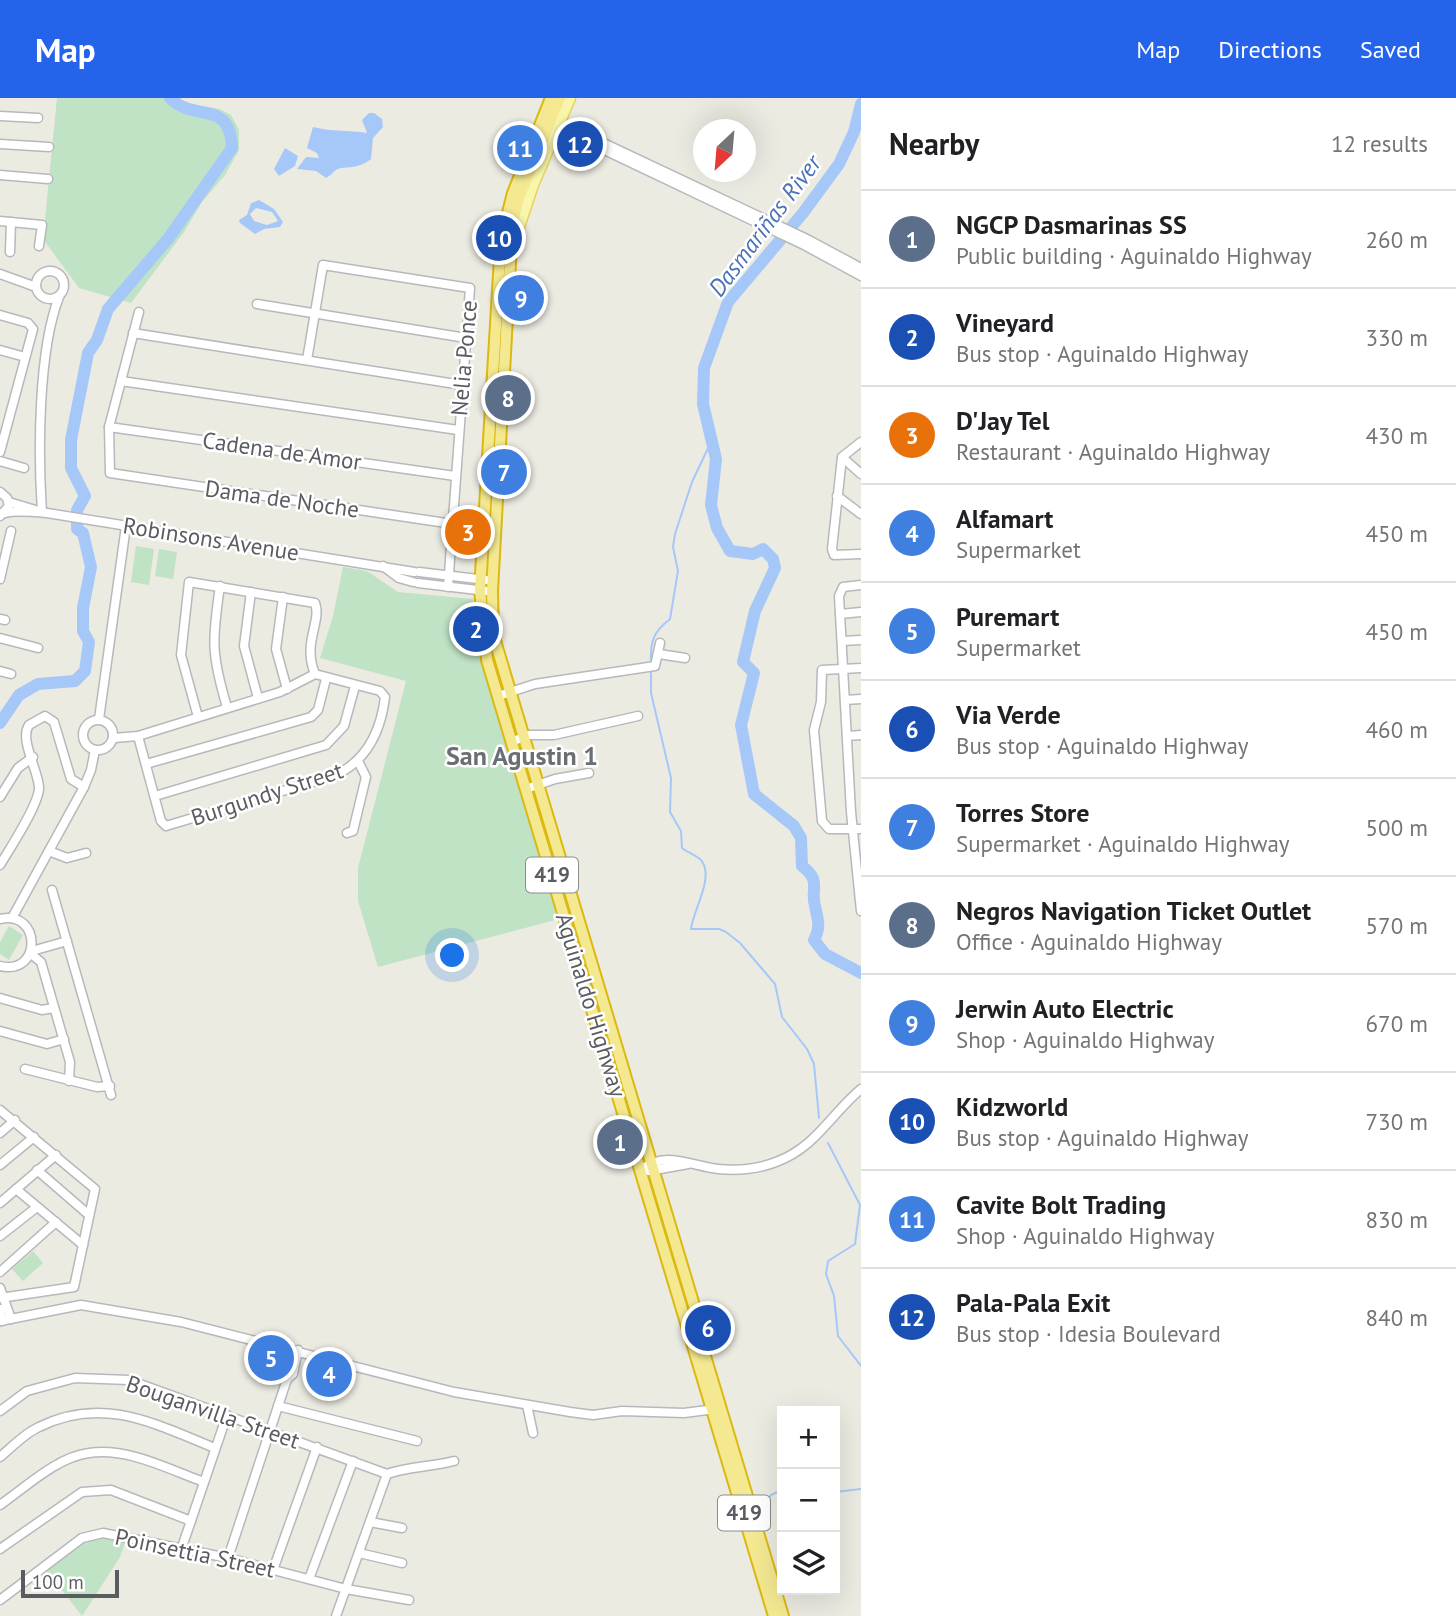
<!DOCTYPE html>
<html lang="en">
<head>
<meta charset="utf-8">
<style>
	body { margin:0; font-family:"PT Sans",sans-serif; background:#f2f2f2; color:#202124 }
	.controls { position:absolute; right:21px; bottom:21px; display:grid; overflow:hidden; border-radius:0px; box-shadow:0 7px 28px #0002 }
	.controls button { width:63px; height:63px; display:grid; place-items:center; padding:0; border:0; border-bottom:2px solid #e0e0e0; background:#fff; color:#202124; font:35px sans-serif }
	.compass { position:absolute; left:693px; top:21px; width:63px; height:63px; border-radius:50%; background:#fff; box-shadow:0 7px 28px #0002; rotate:206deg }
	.scale { position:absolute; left:21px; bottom:18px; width:98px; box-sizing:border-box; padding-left:7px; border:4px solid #5a5c61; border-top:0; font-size:19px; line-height:24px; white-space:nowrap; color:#5a5c61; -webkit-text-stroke:5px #fff; paint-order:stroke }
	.you { position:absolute; left:453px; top:858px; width:24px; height:24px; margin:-18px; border:5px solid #fff; border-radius:50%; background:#1a73e8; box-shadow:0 0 0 10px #1a73e833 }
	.badge { display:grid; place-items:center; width:46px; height:46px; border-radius:50%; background:#2563eb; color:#fff; font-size:23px; font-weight:700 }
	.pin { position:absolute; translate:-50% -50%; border:4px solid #fff; box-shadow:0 2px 7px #0006 }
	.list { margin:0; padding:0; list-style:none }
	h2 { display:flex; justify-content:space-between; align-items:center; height:91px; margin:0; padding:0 28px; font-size:30px }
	h2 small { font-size:23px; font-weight:400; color:#757577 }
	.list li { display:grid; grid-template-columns:46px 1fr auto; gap:21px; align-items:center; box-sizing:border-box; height:98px; padding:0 28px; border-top:2px solid #e0e0e0 }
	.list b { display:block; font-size:26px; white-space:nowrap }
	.list p { margin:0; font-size:23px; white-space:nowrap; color:#757577 }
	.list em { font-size:23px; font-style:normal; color:#757577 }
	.icon { flex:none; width:38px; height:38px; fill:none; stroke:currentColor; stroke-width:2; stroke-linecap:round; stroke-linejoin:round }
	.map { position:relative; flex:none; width:861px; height:1518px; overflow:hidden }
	header { display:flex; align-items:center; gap:42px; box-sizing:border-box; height:98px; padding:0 35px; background:#2563eb; color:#fff }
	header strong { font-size:33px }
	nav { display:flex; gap:38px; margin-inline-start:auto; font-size:24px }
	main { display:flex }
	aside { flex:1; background:#fff }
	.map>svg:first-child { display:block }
	.green { fill:#c0e2c5 }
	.water { fill:#a6c8f8; fill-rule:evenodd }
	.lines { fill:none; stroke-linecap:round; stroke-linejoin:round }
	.stream { stroke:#a6c8f8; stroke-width:2 }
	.river { stroke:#a6c8f8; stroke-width:12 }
	.minor-casing { stroke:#b7b8bd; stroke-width:11 }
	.major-casing { stroke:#e5d361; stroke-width:13 }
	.highway-casing { stroke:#dbb912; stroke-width:14 }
	.minor { stroke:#fff; stroke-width:8 }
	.major { stroke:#f8f6aa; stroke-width:10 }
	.highway { stroke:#f4e991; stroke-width:10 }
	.labels { text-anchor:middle; stroke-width:5; stroke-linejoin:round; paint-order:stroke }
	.shield { fill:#fff; stroke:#8c8d90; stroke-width:2 }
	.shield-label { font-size:21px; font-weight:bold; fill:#5a5c61 }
	.street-label { font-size:23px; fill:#5a5c61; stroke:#fff }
	.water-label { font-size:24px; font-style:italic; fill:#4b71b8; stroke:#fff }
	.quarter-label { font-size:26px; font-weight:bold; fill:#6b6e73; stroke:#fff }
</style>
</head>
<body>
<header>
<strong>Map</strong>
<nav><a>Map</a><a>Directions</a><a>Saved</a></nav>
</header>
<main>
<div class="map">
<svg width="861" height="1518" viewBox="0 0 861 1518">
	<rect width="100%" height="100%" fill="#ecebe2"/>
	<g class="green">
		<polygon points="57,0 180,0 185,5 220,11 231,17 239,32 239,52 225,77 202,104 184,134 131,205 79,190 43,141"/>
		<polygon points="136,448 154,451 149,487 131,484"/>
		<polygon points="159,451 177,454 173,481 155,478"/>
		<polygon points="343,469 367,473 398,494 473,501 480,558 559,821 378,869 358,803 358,770 406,583 320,560 333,518"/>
		<polygon points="9,828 23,837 9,862 0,856 0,844"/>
		<polygon points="33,1153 43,1165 23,1183 12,1171"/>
		<polygon points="103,1435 127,1439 120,1459 82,1518 45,1470 82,1440"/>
	</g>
	<g class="water">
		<path d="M 374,15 L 382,21 L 383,29 L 373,40 L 371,61 C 356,73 344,67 336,72 C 332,75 330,78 326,80 L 316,73 L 297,71 L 306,59 L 319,60 L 317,55 L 307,50 L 313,29 C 333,34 348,32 367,35 L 362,22 L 369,15 Z"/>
		<polygon points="285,50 298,58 295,68 279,78 274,71"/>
		<path d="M 259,102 L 274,111 L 283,124 L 280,129 L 264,131 L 255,136 L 240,125 L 239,122 L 247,117 L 251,105 ZM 256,110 L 272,114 L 278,123 L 267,127 L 254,123 L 250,116 Z"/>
	</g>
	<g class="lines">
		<g class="stream">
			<path d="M 651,565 C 650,544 653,534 670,521 L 678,473 L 673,449 L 675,436 L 692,384 L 710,346"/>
			<path d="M 651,570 L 651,595 L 671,680 L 670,714 L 681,733 L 682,750 C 687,754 697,758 701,762 C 715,779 693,812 691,831 L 719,831 L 726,834 L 740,845 L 775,886 L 782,919 L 807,951 L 814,966 L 819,1020"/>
			<polyline points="828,1045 860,1107 855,1146 828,1163 826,1176 834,1198 838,1238 861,1268"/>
			<polyline points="835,1394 861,1391"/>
			<polyline points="760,1412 771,1397 782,1392"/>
		</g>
		<g class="river">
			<path d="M 861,6 L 854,34 L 839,66 L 803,115 L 728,204 L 704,270 L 703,306 L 716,361 L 711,407 L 717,430 L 730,453 L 753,456 L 763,451 L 773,461 L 775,470 L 755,513 L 743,564 L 754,575 L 741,627 L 754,696 L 794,728 L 801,740 L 802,768 C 822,783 810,790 815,808 C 818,823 821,828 814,842 L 825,856 L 861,875"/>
			<path d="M 0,625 L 19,597 L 38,586 L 75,583 L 85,573 L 89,544 L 83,533 L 83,510 L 91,469 L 83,435 L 77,431 L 77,412 L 85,398 L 71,370 L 71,342 L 88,255 L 97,242 L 108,211 L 168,141 L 232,50 C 230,0 195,25 170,0"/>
		</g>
		<g class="minor-casing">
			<g id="minor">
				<polyline points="0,18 38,20"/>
				<polyline points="559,24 807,141 861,170"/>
				<polyline points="556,29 804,147 861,178"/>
				<polyline points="0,46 49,49"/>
				<polyline points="0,77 48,81"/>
				<polyline points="0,123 42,127 39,148"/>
				<polyline points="10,154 11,124"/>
				<circle cx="50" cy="187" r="14"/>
				<polyline points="0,176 36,189"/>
				<polyline points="257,206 466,240"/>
				<polyline points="139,214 109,329 110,375 453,426"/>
				<polyline points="0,217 28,225 33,231 0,354"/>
				<polyline points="133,235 462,287"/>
				<polyline points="0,252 25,259"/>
				<polyline points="307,262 323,167 470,190 448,489"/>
				<polyline points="121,283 458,332"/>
				<polyline points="109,329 455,378"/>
				<polyline points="861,344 842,359 832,451 834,457 861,456"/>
				<polyline points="842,359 861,376"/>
				<polyline points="0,363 24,370"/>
				<polyline points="0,394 7,400 9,408 0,418"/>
				<polyline points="837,398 861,416"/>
				<polyline points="9,404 42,414"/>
				<path d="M 42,414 C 38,356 38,253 59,199"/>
				<path d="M 5,415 C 15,412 36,414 47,415 L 414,474"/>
				<polyline points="383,468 399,480 413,484"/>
				<polyline points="419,474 486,482"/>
				<polyline points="0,481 11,433"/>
				<polyline points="418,485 486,493"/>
				<polyline points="861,487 843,489 839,498 851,714 861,813"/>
				<path d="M 220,488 C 212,542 211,556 227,609"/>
				<polyline points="251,494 244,548 258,600"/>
				<polyline points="283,499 276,551 287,591"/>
				<polyline points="840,516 861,514"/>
				<polyline points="0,521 5,522"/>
				<polyline points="0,540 38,550"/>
				<polyline points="842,543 861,542"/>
				<polyline points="659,556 685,560"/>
				<polyline points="861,570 822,572 821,604 814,632 822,723 829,731 861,731"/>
				<polyline points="0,573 11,576"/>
				<polyline points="498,598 535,586 655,568 660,545"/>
				<polyline points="845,602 861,601"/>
				<path d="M 198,619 L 181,557 L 189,484 L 315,505 C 322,524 302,544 315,576"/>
				<polyline points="99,621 126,428"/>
				<circle cx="98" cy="637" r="15"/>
				<path d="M 138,638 L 161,723 L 166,728 L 336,677 C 367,662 381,632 385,599 L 380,593 L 315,576"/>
				<polyline points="847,638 861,637"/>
				<polyline points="114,640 138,638 280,594 315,576"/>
				<polyline points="511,644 529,637 554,637 638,618"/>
				<polyline points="146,666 311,619 318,612 326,581"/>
				<polyline points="526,691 555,681 589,675"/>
				<polyline points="155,698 326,647 344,628 355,588"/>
				<polyline points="0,699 18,670 33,659"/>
				<polyline points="347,735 353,733 366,679 358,663"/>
				<polyline points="49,753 67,760 86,755"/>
				<path d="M 0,767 C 9,752 40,705 39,689 C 38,672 19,641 29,627 L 45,618 L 54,624 L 71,681 L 84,689"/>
				<polyline points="52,792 111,997"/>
				<polyline points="12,820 84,689 91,672 95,652"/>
				<path d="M 0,821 C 41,811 43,878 0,868"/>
				<polyline points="32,853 67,843"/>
				<polyline points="31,856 41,864 70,964 69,983"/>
				<polyline points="0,900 42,912 54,910"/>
				<polyline points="0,933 47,946 64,941"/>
				<polyline points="25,971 97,989 110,988"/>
				<polyline points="0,1012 95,1091 74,1189 0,1200"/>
				<polyline points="0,1035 15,1022"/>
				<polyline points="0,1067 34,1039"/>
				<polyline points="37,1072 89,1117"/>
				<path d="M 641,1072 C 665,1052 691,1068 718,1071 C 738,1073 758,1071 776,1064 C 815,1050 831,1016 861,991"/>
				<polyline points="649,1073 688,1066"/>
				<polyline points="16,1091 83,1147"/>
				<polyline points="0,1105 56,1057"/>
				<polyline points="0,1138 37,1109"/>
				<polyline points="0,1174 56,1124"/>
				<polyline points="0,1190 11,1221"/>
				<polyline points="0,1211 2,1223"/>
				<polyline points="0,1223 81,1207 181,1224 454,1294 570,1314 593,1317 622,1313 684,1315 715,1311"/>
				<polyline points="287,1281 284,1274 289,1250"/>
				<polyline points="527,1307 533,1335"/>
				<polyline points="278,1308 417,1343"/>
				<polyline points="0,1313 27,1293 75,1280 129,1282 387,1376"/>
				<path d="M 0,1359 C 12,1349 25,1335 39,1329 C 103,1297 155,1326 215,1350"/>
				<path d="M 387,1376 C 409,1368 432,1369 454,1363"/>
				<path d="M 0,1407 C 26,1389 57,1359 89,1355 C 127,1349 168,1371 204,1384"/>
				<polyline points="370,1424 402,1430"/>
				<polyline points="0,1451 82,1394 111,1392 191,1423"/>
				<polyline points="181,1452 227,1317"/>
				<polyline points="359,1455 402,1465"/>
				<polyline points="228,1460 287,1281 293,1276 298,1252"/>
				<polyline points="273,1472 317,1349"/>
				<polyline points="309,1481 353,1363"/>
				<polyline points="0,1502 82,1440 103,1435 228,1460 346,1491 409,1502"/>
				<polyline points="336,1518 387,1376"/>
			</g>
		</g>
		<g class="major-casing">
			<polyline id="major" points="511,141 519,129 533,87 570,0"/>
		</g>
		<g class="highway-casing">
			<g id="highway">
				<polyline points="551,0 513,95 501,143 480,492 487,562 774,1518"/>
				<polyline points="560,0 519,100 512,128 492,493 493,536 701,1231 705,1258 783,1518"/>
			</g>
		</g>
		<use href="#minor" class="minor"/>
		<use href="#major" class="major"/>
		<use href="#highway" class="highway"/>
	</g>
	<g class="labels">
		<g class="shield">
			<rect x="526" y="759.5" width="52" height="35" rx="5"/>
			<rect x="718" y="1397.5" width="52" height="35" rx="5"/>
		</g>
		<g class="shield-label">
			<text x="552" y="784">419</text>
			<text x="744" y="1422">419</text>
		</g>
		<g class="street-label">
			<text transform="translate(464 260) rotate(-85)" y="8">Nelia Ponce</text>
			<text transform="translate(282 353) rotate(8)" y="8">Cadena de Amor</text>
			<text transform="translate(282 401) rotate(8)" y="8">Dama de Noche</text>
			<text transform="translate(211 441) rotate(9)" y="8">Robinsons Avenue</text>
			<text transform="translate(267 696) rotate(-18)" y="8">Burgundy Street</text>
			<text transform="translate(591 907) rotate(73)" y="8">Aguinaldo Highway</text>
			<text transform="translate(213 1314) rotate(19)" y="8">Bouganvilla Street</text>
			<text transform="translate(195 1455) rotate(12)" y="8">Poinsettia Street</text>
		</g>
		<g class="water-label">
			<text transform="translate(765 128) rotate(-53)" y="8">Dasmariñas River</text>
		</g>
		<g class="quarter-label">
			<text x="522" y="667">San Agustin 1</text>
		</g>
	</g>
</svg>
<div class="controls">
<button>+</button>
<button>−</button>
<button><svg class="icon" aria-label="layers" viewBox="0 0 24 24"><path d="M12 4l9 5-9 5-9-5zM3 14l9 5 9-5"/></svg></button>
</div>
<svg class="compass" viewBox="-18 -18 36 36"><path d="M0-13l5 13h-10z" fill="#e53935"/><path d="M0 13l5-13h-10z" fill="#757577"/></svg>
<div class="scale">100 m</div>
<div class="you"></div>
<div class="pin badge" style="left:620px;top:1044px;background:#5c6f8a">1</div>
<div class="pin badge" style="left:476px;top:531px;background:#1a4fb4">2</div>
<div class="pin badge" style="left:468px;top:434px;background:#e8710a">3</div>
<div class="pin badge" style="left:329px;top:1276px;background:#3f7fe0">4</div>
<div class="pin badge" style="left:271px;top:1260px;background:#3f7fe0">5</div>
<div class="pin badge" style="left:708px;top:1230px;background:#1a4fb4">6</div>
<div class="pin badge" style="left:504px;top:374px;background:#3f7fe0">7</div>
<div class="pin badge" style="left:508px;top:300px;background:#5c6f8a">8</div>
<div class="pin badge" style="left:521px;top:200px;background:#3f7fe0">9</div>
<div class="pin badge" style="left:499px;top:140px;background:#1a4fb4">10</div>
<div class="pin badge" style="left:520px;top:50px;background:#3f7fe0">11</div>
<div class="pin badge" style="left:580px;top:46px;background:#1a4fb4">12</div>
</div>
<aside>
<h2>Nearby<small>12 results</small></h2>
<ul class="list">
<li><span class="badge" style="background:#5c6f8a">1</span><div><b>NGCP Dasmarinas SS</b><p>Public building · Aguinaldo Highway</p></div><em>260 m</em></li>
<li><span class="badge" style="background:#1a4fb4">2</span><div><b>Vineyard</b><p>Bus stop · Aguinaldo Highway</p></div><em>330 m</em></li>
<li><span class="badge" style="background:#e8710a">3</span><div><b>D'Jay Tel</b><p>Restaurant · Aguinaldo Highway</p></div><em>430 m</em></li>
<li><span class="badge" style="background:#3f7fe0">4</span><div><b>Alfamart</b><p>Supermarket</p></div><em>450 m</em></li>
<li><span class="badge" style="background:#3f7fe0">5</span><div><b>Puremart</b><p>Supermarket</p></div><em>450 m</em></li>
<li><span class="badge" style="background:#1a4fb4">6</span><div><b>Via Verde</b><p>Bus stop · Aguinaldo Highway</p></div><em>460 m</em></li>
<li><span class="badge" style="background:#3f7fe0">7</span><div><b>Torres Store</b><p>Supermarket · Aguinaldo Highway</p></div><em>500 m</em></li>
<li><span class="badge" style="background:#5c6f8a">8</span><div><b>Negros Navigation Ticket Outlet</b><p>Office · Aguinaldo Highway</p></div><em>570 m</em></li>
<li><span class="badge" style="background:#3f7fe0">9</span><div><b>Jerwin Auto Electric</b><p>Shop · Aguinaldo Highway</p></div><em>670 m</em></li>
<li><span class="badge" style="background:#1a4fb4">10</span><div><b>Kidzworld</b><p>Bus stop · Aguinaldo Highway</p></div><em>730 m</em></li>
<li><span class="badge" style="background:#3f7fe0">11</span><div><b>Cavite Bolt Trading</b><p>Shop · Aguinaldo Highway</p></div><em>830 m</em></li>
<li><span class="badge" style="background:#1a4fb4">12</span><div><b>Pala-Pala Exit</b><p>Bus stop · Idesia Boulevard</p></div><em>840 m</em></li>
</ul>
</aside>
</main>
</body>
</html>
